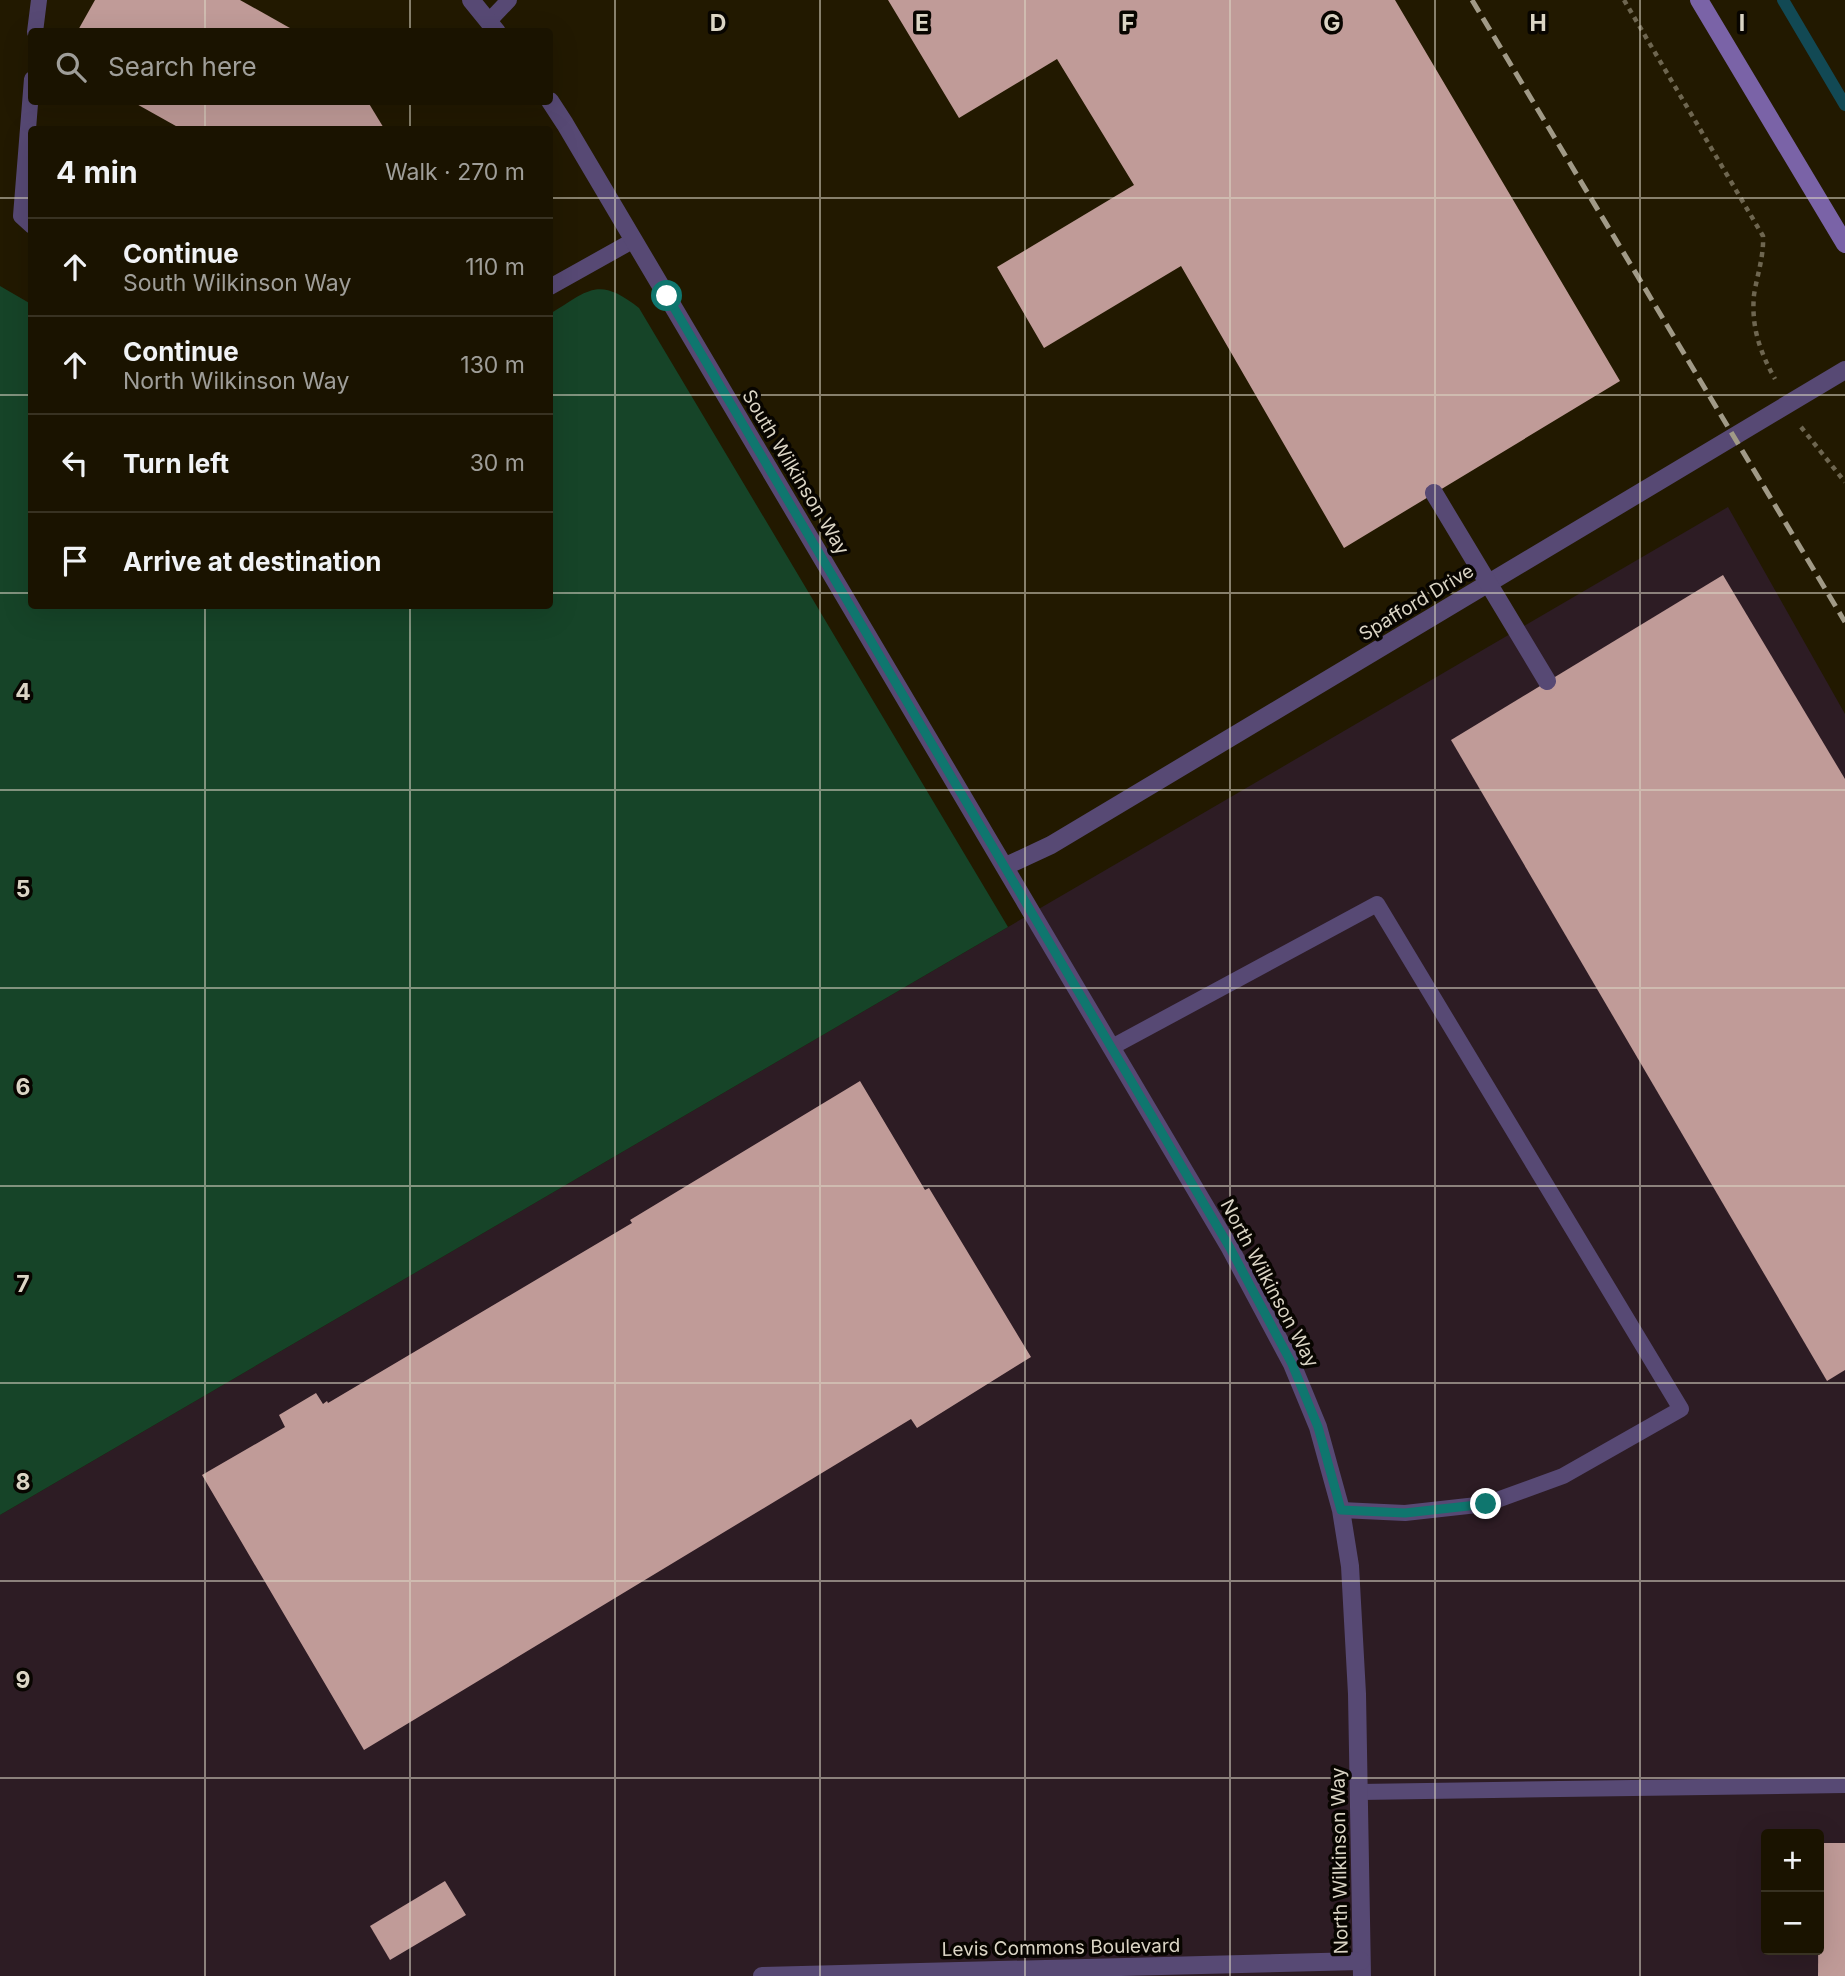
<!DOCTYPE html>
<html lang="en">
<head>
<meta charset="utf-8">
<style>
	body { margin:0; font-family:Inter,sans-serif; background:#27200f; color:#f1f3f6 }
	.controls { position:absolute; right:21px; bottom:21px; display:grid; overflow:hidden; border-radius:7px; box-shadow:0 7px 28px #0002 }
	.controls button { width:63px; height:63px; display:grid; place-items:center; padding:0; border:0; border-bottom:2px solid #383222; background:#1a1300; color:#f1f3f6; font:35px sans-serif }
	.stop { position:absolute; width:21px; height:21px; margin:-16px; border:5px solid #0f766e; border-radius:50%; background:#fff }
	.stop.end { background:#0f766e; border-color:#fff; box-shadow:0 2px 7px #0008 }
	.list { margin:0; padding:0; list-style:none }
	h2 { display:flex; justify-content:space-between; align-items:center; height:91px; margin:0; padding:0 28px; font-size:30px }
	h2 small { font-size:23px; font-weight:400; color:#9f9e99 }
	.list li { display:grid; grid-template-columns:46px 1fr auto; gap:21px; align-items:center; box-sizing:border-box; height:98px; padding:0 28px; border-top:2px solid #383222 }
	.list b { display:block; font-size:26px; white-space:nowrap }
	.list p { margin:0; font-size:23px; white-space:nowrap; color:#9f9e99 }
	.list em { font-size:23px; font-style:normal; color:#9f9e99 }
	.icon { flex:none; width:38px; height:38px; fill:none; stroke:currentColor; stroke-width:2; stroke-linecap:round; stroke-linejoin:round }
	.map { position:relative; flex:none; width:1845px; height:1976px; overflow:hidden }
	.search { position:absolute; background:#1a1300; box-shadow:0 7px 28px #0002; left:28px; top:28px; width:525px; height:77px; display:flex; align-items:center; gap:18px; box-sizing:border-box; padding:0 24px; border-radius:7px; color:#9f9e99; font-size:26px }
	.panel { position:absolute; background:#1a1300; box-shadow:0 7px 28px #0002; left:28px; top:126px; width:525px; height:483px; border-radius:7px }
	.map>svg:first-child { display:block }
	.industrial { fill:#2d1c24; fill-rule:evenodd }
	.green { fill:#164428 }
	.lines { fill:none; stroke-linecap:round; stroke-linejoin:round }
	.stream { stroke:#124954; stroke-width:12 }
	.building { fill:#c09b98 }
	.path { stroke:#6e6650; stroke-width:4.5; stroke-dasharray:5 5; stroke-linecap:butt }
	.lane { stroke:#574974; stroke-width:16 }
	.street { stroke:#574974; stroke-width:18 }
	.secondary { stroke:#7a63a7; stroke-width:18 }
	.rail { stroke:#a19a87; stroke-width:5; stroke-dasharray:14 7; stroke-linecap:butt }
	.street-bridge { stroke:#574974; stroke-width:18 }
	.route { stroke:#0f766e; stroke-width:9 }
	.grid { fill:none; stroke:#dbd5c5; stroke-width:2; stroke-opacity:0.55 }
	.labels { text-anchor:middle; stroke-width:7; stroke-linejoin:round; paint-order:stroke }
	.street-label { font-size:19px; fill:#dbd5c5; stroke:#080500 }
	.grid-label { font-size:23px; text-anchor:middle; font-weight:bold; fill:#dbd5c5; stroke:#080500; stroke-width:7; stroke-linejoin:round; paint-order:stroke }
</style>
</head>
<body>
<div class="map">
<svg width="1845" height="1976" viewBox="0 0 1845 1976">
	<rect width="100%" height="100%" fill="#221900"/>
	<path class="industrial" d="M 1728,507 L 1845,714 L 1845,1976 L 0,1976 L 0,1515 ZM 1766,1834 L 1819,1834 L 1819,1950 L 1766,1950 Z"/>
	<path class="green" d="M 0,286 L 31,304 L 32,606 L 550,606 L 550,314 C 589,290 598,276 639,308 L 1008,927 L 0,1515 Z"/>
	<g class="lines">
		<polyline class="stream" points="1783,0 1845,105"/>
	</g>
	<g class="building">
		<polygon points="95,0 240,0 297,32 77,32"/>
		<polygon points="888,0 1395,0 1620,381 1344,548 1181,266 1044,348 997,267 1134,185 1057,59 959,118"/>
		<polygon points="133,102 368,102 385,130 183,130"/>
		<polygon points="1723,575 1845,779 1845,1370 1827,1381 1451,740"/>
		<polygon points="860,1081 925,1190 929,1188 1031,1357 917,1428 911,1419 364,1750 202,1475 285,1427 279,1415 316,1393 323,1404 327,1401 328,1403 632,1223 630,1220"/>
		<polygon points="1819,1843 1845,1843 1845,1976 1818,1976"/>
		<polygon points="445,1881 466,1915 390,1960 370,1926"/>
	</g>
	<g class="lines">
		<g class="path">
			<path d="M 1624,0 L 1763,236 C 1764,257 1757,275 1754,295 C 1751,327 1760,352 1775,379"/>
			<polyline points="1801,427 1845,482"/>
		</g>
		<g class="lane">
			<polyline points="489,21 509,0"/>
			<polyline points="35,32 39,0"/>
			<polyline points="32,79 21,216 32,226"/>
			<polyline points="550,287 634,240"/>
			<polyline points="1112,1047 1377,904 1681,1409 1563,1476 1486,1504 1405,1513 1341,1510"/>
			<polyline points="1359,1792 1845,1785"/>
		</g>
		<g class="street">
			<polyline points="471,0 497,32"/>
			<polyline points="550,101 565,124 1230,1248 1292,1364 1318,1427 1341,1510 1350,1566 1357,1694 1362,1976"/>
			<polyline points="1006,866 1051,845 1845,370"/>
			<polyline points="762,1976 1361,1961"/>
		</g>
		<polyline class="secondary" points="1699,0 1845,244"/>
		<polyline class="rail" points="1472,0 1845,622"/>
		<polyline class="street-bridge" points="1434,493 1547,681"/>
	</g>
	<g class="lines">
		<polyline class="route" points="667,296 1230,1248 1292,1364 1318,1427 1341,1510 1405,1513 1486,1504"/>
	</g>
	<path class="grid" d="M 205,0 L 205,32M 410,0 L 410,32M 615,0 L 615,1976M 820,0 L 820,1976M 1025,0 L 1025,1976M 1230,0 L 1230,1976M 1435,0 L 1435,1976M 1640,0 L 1640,1976M 205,102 L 205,130M 410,102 L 410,130M 0,198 L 32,198M 550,198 L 1845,198M 0,395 L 32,395M 550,395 L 1845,395M 0,593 L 32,593M 550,593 L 1845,593M 205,606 L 205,1976M 410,606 L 410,1976M 0,790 L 1845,790M 0,988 L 1845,988M 0,1186 L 1845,1186M 0,1383 L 1845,1383M 0,1581 L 1845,1581M 0,1778 L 1845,1778"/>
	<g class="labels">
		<g class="street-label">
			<text transform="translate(796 472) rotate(59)" y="7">South Wilkinson Way</text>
			<text transform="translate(1416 602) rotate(-31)" y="7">Spafford Drive</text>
			<text transform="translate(1270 1283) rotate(62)" y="7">North Wilkinson Way</text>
			<text transform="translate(1339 1861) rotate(-91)" y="7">North Wilkinson Way</text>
			<text transform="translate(1061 1947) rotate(-1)" y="7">Levis Commons Boulevard</text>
		</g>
	</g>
	<g class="grid-label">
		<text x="718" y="31">D</text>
		<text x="922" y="31">E</text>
		<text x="1128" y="31">F</text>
		<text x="1332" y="31">G</text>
		<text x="1538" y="31">H</text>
		<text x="1742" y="31">I</text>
		<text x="23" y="700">4</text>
		<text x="23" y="897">5</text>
		<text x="23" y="1095">6</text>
		<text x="23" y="1292">7</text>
		<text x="23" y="1490">8</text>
		<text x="23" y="1688">9</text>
	</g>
</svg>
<div class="controls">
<button>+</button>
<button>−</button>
</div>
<div class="stop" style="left:667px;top:296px"></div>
<div class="stop end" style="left:1486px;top:1504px"></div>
<div class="search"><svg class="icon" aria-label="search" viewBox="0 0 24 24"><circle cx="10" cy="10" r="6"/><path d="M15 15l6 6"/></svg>Search here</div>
<section class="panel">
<h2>4 min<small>Walk · 270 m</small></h2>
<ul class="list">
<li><svg class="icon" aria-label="ahead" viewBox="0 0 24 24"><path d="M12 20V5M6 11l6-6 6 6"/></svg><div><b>Continue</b><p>South Wilkinson Way</p></div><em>110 m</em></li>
<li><svg class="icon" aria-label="ahead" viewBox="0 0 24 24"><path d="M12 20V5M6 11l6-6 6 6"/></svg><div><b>Continue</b><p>North Wilkinson Way</p></div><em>130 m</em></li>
<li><svg class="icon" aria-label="left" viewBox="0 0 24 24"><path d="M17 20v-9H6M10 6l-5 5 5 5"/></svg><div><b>Turn left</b></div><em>30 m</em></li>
<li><svg class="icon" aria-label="arrive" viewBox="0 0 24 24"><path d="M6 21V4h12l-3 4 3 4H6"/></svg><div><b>Arrive at destination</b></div></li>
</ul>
</section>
</div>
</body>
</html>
